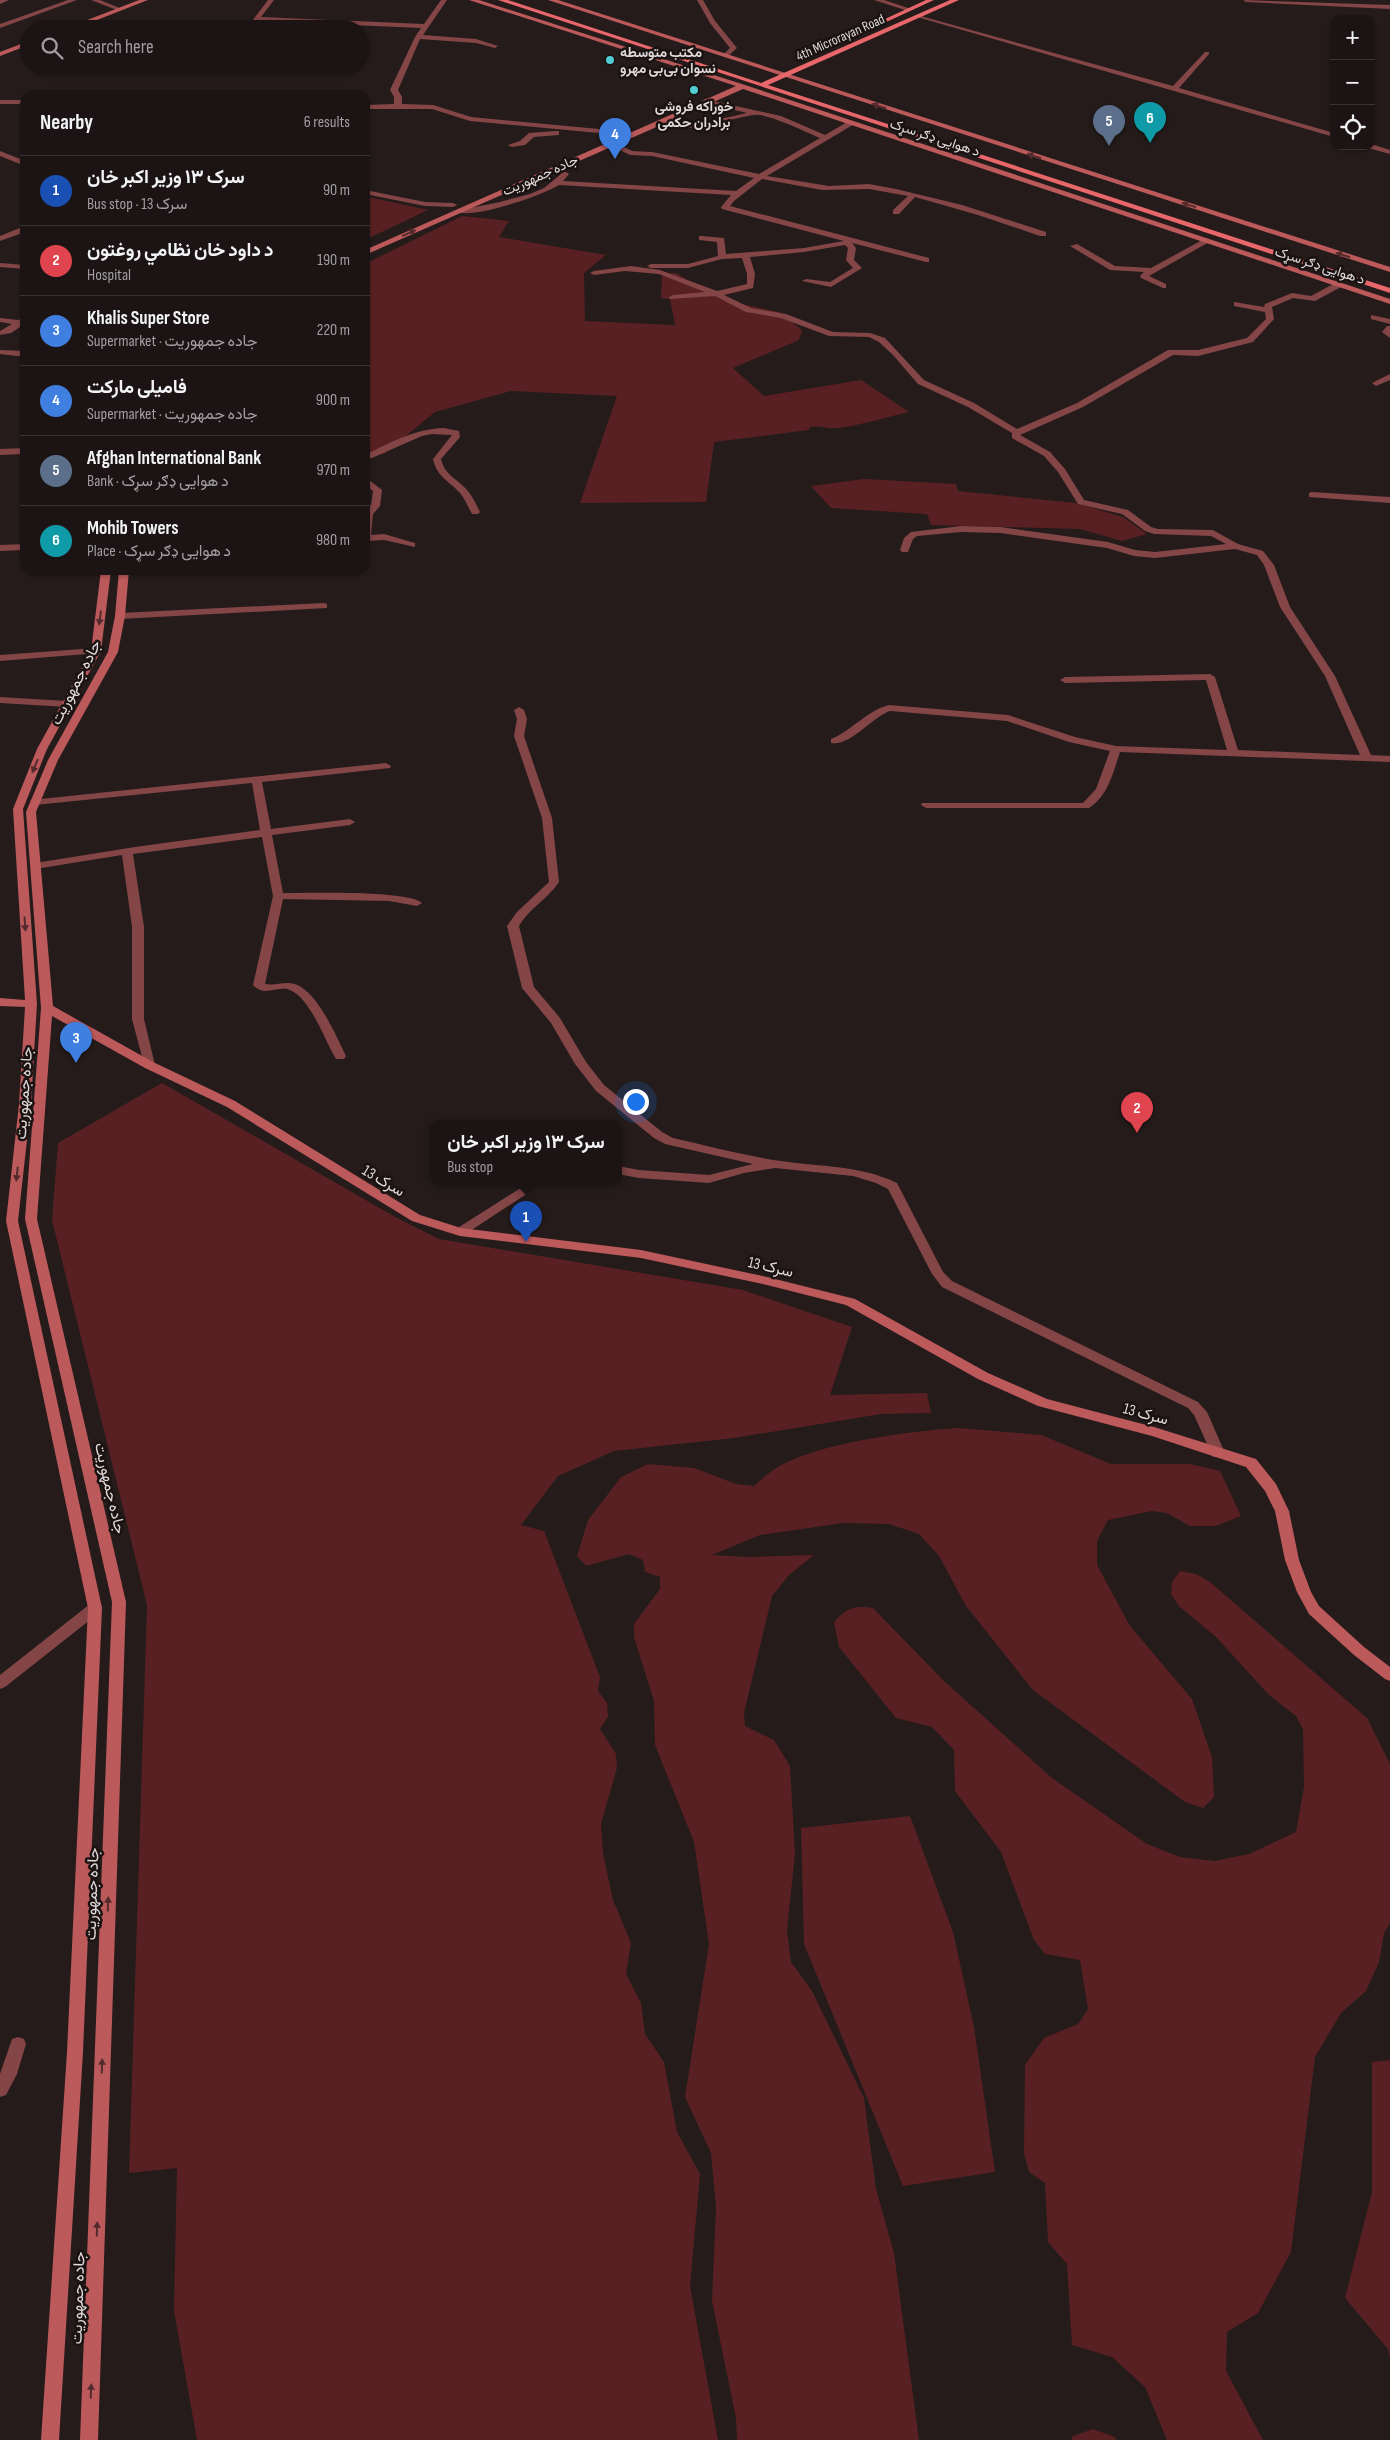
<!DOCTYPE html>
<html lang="en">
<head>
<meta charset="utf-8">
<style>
	body { margin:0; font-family:"Sofia Sans Condensed",Vazirmatn,sans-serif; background:#292122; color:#f1f3f6 }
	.controls { position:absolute; right:15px; top:15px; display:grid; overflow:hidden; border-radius:10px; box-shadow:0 1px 4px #0004 }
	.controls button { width:45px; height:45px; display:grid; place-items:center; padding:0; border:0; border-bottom:1px solid #3a3334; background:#1c1414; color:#f1f3f6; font:25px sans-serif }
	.you { position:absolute; left:635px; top:1101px; width:18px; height:18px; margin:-12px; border:4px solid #fff; border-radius:50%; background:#1a73e8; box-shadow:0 0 0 8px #1a73e833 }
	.badge { display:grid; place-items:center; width:32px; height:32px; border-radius:50%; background:#8c9099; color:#fff; font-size:16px; font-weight:700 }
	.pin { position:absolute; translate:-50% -41px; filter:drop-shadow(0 1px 2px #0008) }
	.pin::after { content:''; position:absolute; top:26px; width:18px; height:15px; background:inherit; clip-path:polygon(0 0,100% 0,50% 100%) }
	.popup { position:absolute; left:430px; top:1120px; width:192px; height:65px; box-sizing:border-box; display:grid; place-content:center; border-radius:10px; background:#1c1414; filter:drop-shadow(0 1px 4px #0005); font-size:16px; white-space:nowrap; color:#a09ea0 }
	.popup b { font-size:19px; color:#f1f3f6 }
	.popup::after { content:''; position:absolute; left:50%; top:100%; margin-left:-10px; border:10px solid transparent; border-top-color:#1c1414 }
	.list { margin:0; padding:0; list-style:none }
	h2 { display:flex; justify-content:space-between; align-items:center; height:65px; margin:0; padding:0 20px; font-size:21px }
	h2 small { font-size:16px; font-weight:400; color:#a09ea0 }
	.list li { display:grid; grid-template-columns:32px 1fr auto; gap:15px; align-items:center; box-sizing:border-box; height:70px; padding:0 20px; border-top:1px solid #3a3334 }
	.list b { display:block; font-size:19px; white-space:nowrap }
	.list p { margin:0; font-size:16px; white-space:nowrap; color:#a09ea0 }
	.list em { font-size:16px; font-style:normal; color:#a09ea0 }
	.icon { flex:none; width:28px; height:28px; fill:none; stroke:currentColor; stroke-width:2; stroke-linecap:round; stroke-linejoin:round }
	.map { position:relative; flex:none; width:1390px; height:2440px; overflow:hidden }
	.search { position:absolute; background:#1c1414; box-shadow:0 1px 4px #0004; left:20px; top:20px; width:350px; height:55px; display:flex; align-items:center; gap:12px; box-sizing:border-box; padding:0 18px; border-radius:28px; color:#a09ea0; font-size:19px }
	.panel { position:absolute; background:#1c1414; box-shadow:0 1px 4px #0004; left:20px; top:90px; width:350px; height:485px; border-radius:15px }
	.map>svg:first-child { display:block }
	.green { fill:#582022 }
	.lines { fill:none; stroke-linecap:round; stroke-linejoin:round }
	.street { fill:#834546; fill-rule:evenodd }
	.secondary { fill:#bc595b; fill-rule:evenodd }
	.primary { fill:#e8676b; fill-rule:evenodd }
	.oneway { fill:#532b2c }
	.poi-dot { fill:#51ccd3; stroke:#1b1212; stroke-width:2 }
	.labels { text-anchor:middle; stroke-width:5; stroke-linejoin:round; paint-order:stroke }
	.far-street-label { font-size:14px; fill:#dfd8d8; stroke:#1b1212 }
	.far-poi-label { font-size:14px; font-weight:bold; fill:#dfd8d8; stroke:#1b1212; text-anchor:start }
	.street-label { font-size:16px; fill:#dfd8d8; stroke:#1b1212 }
</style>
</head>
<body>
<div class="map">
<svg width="1390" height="2440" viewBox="0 0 1390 2440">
	<rect width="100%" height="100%" fill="#251b1b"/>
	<g class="green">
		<polygon points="365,197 373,198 428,210 365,240"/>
		<path d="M 462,216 L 509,221 L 499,237 L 606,255 L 584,273 L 585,321 L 675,325 L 670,299 L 661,298 L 662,274 L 676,273 L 722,300 L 779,312 L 802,330 L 799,340 L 733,368 L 764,396 L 861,380 L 909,412 C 890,416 846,430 829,428 C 822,427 818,426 810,427 L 809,430 L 714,442 L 706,502 L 580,503 L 617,396 L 511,391 L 435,412 L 384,454 L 365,457 L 365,264 Z"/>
		<polygon points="864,479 956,484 958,491 1076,503 1123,517 1147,534 1122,541 1080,529 931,525 927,514 831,508 811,486"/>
		<polygon points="162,1083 397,1218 439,1239 743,1290 852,1327 830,1395 927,1393 931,1413 881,1414 734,1438 614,1451 558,1476 521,1525 544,1531 600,1677 598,1691 607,1703 608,1717 600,1729 616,1754 617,1768 601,1824 603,1853 613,1900 631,1943 626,1974 641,2003 645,2034 664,2062 677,2132 700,2174 690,2286 718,2440 197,2440 174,2311 177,2168 129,2173 147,1605 52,1220 58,1143"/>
		<path d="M 959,1428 L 1041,1435 L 1111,1464 L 1190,1464 L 1220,1471 L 1241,1516 L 1216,1526 L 1190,1526 L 1167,1513 L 1152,1511 L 1108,1520 L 1097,1541 L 1097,1565 L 1130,1626 L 1192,1699 L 1212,1757 L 1214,1797 L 1203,1808 L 1185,1802 L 1033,1690 L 966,1606 L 939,1556 L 919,1534 L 889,1524 L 843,1523 L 760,1535 L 712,1555 L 747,1557 L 814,1555 L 789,1575 L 772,1596 L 744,1713 L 745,1726 L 774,1740 L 790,1766 L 795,1854 L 787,1930 L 791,1962 L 812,1991 L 864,2098 L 876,2189 L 894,2253 L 919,2440 L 737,2440 L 736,2418 L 712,2301 L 716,2207 L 711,2153 L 685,2097 L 709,1944 L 694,1842 L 655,1745 L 654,1701 L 634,1637 L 634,1624 L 660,1589 L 660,1577 L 645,1572 L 643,1560 L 629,1554 L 586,1566 L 577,1556 L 588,1520 L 621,1477 L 648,1464 L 694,1468 L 736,1484 L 754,1486 C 761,1480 767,1474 775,1469 C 815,1443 910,1431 959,1428 Z"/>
		<path d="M 1180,1571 L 1196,1574 L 1210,1582 L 1367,1718 L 1390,1764 L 1390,1923 L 1384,1933 L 1379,1962 L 1366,1991 L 1341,2013 L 1315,2057 L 1291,2252 L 1258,2313 L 1227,2332 L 1226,2371 L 1263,2440 L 1167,2440 L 1145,2387 L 1112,2357 L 1072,2345 L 1067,2264 L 1048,2242 L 1045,2183 L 1029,2172 L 1024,2153 L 1025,2065 L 1044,2038 L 1078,2024 L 1088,2009 L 1080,1960 L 1045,1954 L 1034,1940 L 1001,1852 L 955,1791 L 954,1750 L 932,1727 L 896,1718 L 839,1647 L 834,1622 C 846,1608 855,1605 873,1608 L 944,1681 L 1052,1778 L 1147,1844 L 1180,1857 L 1215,1861 L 1249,1854 L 1296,1832 L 1304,1787 L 1303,1729 L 1296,1716 L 1269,1695 L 1216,1637 L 1179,1606 L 1171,1594 L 1172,1582 Z"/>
		<polygon points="910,1816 953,1932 974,2027 995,2172 903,2186 804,1944 801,1828"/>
		<polygon points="1390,2060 1390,2358 1388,2349 1345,2298 1372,2192 1372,2062"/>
		<polygon points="1093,2429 1115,2437 1116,2440 1071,2440 1073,2436"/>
	</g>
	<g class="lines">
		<g class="street">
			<polygon points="0,0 9,0 0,4"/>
			<polygon points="68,0 77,0 0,28 0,24"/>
			<polygon points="91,0 100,0 122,9 117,10"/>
			<polygon points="268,0 274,0 261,17 424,24 441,0 447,0 423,35 476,39 498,46 495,48 476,43 420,39 398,90 402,97 402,104 433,105 471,117 620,131 624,133 620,135 470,121 432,109 365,109 365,105 394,104 394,97 390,90 415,37 421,28 258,21 253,29 246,29"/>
			<polygon points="697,0 703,0 715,21 737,48 727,57 722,56 730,48 710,23"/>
			<polygon points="874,0 884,0 911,9 908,11"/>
			<polygon points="1243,0 1390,5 1390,9 1246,2"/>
			<polygon points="917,15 1173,86 1205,52 1209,52 1209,54 1179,88 1334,133 1334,137 917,17"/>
			<path d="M 704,99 L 781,116 L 825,135 L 849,121 L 856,123 L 767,176 L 829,186 L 869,184 L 896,189 L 962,205 L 1046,232 L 1046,236 L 1040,236 L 978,215 L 915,197 L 899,214 L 893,214 L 893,210 L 908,196 L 869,189 L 822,190 L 762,179 L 734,201 L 730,206 L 929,258 L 929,262 L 926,262 L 852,243 L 856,248 L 854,260 L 862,268 L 831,287 L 802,281 L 806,279 L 830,282 L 853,268 L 846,260 L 848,248 L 845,245 L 804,252 L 750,257 L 755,274 L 753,288 L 724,295 L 751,308 L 786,314 L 833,332 L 870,333 L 885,338 L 924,380 L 974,403 L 1017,429 L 1077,403 L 1168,350 L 1198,350 L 1247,338 L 1266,319 L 1265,312 L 1234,306 L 1234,302 L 1264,307 L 1265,304 L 1292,293 L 1311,296 L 1335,283 L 1341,283 L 1341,287 L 1315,301 L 1293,298 L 1272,307 L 1274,319 L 1253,342 L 1198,356 L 1173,355 L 1083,407 L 1020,435 L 1050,452 L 1065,469 L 1084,500 L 1128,510 L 1151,527 L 1158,529 L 1213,530 L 1238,544 L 1263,551 L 1274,565 L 1290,607 L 1335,676 L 1371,755 L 1390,756 L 1390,762 L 1120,752 C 1113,773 1108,796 1089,808 L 926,808 L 921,805 L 922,803 L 1083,803 L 1096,789 L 1110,751 L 1069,742 L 1007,721 L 890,711 C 872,717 850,747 831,743 L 831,739 C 853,730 866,711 889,705 L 1008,715 L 1075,737 L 1116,746 L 1227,750 L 1206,680 L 1065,683 L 1060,680 L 1065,677 L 1210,674 L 1215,677 L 1238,750 L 1360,755 L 1325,676 L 1280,607 L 1264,565 L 1257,555 L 1235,549 L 1155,558 L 1134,556 L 1107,548 L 1000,533 L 961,532 L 917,536 L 913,539 L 908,552 L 902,552 L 900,550 L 904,538 L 911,532 L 961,526 L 1000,527 L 1108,542 L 1135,550 L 1155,552 L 1226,544 L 1211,536 L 1154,534 L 1145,531 L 1122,514 L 1078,504 L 1058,472 L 1044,456 L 1012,438 L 1012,433 L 968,407 L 918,384 L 893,355 L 879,342 L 869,337 L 829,336 L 781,318 L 746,312 L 715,296 L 670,299 L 669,297 L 673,295 L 705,292 L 659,274 L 625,271 L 594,275 L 590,273 L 594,271 L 631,266 L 660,270 L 717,291 L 747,284 L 747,274 L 742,258 L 722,259 L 688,268 L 651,268 L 647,266 L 651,264 L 688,264 L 718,256 L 717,242 L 699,240 L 699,236 L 702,236 L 724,238 L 726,254 L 804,248 L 844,241 L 722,209 L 721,207 L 731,195 L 559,185 C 544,195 469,221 455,211 L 500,202 L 530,194 L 544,188 L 561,174 L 553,168 L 557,166 L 569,174 L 563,181 L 736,191 L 754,178 L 652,156 L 630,155 L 609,145 L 609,141 L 612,141 L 632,151 L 652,152 L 759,174 L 820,138 C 806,132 767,113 754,115 C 730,118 678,138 655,123 C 662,119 674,123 682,123 C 704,123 726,118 747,113 L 704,103 Z"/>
			<rect x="0" y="100" width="25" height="4"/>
			<polygon points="556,131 559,131 559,135 534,137 525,145 512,147 508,145 520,141 529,133"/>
			<polygon points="1371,144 1390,150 1390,154 1368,148"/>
			<polygon points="0,151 25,161 25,166 0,156"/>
			<polygon points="365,190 425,202 453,203 457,205 453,207 425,206 365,194"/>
			<polygon points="22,227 25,227 25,232 0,241 0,236"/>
			<polygon points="1204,239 1211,241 1149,276 1166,284 1166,288 1163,288 1141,278 1140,276 1144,272 1110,270 1070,246 1077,244 1115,266 1151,268"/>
			<polygon points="0,263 25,265 25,269 0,267"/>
			<polygon points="1371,315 1390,319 1390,324 1371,319"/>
			<polygon points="25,317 23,325 11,333 0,335 0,331 12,324 0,322 0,318 18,320"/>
			<polygon points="1387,326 1390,326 1390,338 1382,332"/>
			<polygon points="0,350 25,351 25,357 0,354"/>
			<polygon points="1390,374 1390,380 1376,386 1372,383"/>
			<path d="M 444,428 L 459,431 L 460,437 L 441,459 C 445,476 457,478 467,490 C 473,497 476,504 480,512 L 478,514 L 472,514 C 468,507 465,499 460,493 C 448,480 437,477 433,459 L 452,435 L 432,434 L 422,436 L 365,461 L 365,455 C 391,442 415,429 444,428 Z"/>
			<polygon points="25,448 25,454 0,455 0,449"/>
			<polygon points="365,477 382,490 380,506 373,514 371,535 384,534 415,543 415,547 384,540 365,541 365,512 371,505 373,491 365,484"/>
			<polygon points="1312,492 1390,497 1390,503 1309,497 1309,493"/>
			<polygon points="25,544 25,550 0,551 0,545"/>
			<polygon points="324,603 327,604 327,608 120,619 115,616 120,613"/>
			<polygon points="96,648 99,649 99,653 0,661 0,655"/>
			<polygon points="0,697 67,701 72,704 67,707 0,703"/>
			<path d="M 519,707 L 524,710 L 527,719 L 524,736 L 552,818 L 559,882 C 548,899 529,908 519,926 L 534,987 L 560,1018 L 586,1062 L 604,1085 L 662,1132 L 673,1138 C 709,1146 745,1156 781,1161 C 821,1167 860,1165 897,1183 L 943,1272 L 952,1281 L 1198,1402 L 1207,1412 L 1225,1453 L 1223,1457 L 1213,1457 L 1194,1415 L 1188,1408 L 942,1287 L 932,1274 L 888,1189 L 876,1183 L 853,1176 L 775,1168 L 744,1173 L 709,1183 L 639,1178 L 618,1174 L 618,1166 L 639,1170 L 709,1175 L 753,1164 L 665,1144 L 654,1138 L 596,1091 L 575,1064 L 551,1023 L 522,988 L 507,926 L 517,912 L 549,882 L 542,818 L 514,736 L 517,719 L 514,710 Z"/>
			<path d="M 386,763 L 391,766 L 390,768 L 262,782 L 271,829 L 350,819 L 355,822 L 350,825 L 272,835 L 283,893 C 307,893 409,890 422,903 L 417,906 L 389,901 L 283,899 L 265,984 C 275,986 285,981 295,984 C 318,992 336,1036 346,1056 L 344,1059 L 336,1059 C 325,1041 311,999 290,990 C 278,985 264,998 253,985 L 273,896 L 262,837 L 133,854 L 144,927 L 144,1019 L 155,1065 L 153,1068 L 145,1068 L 132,1019 L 132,927 L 122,855 L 35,869 L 30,866 L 35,863 L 135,847 L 260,830 L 252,783 L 35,805 L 30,802 L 31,800 Z"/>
			<polygon points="524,1186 530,1190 528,1193 464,1235 456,1235 454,1232 456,1229"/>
			<polygon points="95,1602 100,1604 102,1608 100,1612 5,1687 0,1689 0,1675 90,1604"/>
			<polygon points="18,2037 24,2039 26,2044 17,2074 6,2095 0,2097 0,2074 12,2039"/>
		</g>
		<g class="secondary">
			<polygon points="139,0 148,0 74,29 64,29"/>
			<polygon points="469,0 479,0 745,85 1390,299 1390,304 743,89 365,255 365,250 736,86"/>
			<polygon points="548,0 558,0 1390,267 1390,272"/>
			<polygon points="29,41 29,45 0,56 0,52"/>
			<polygon points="101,570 111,570 101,651 47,749 23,809 37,1004 31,1104 18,1221 102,1608 83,2052 59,2440 41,2440 67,2052 88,1608 6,1221 19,1104 25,1007 0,1006 0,998 25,1000 13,809 37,749 91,651"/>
			<polygon points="119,570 129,570 125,616 118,652 58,760 36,812 53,1006 153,1062 235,1101 420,1215 461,1228 641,1250 767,1277 855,1299 988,1373 1047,1399 1154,1427 1256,1459 1276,1484 1289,1511 1299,1560 1311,1592 1319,1606 1364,1647 1390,1667 1390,1681 1385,1679 1354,1655 1309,1614 1297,1592 1285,1560 1275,1511 1265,1491 1246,1467 1152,1436 1038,1406 978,1379 846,1305 767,1285 641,1258 460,1236 412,1221 227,1107 145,1068 52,1016 37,1219 126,1602 98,2440 80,2440 112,1602 25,1219 41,1008 26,812 48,760 108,652 115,616"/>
		</g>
		<g class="primary">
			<polygon points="498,0 508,0 761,83 950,0 959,0 768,85 1390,288 1390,293"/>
			<polygon points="926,0 934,0 806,59 801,58"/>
		</g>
	</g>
	<defs><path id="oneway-solid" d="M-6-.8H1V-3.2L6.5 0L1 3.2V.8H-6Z" transform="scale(1.25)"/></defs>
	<g class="oneway">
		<use href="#oneway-solid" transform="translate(879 106) rotate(-162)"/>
		<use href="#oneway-solid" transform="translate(1034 156) rotate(-162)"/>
		<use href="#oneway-solid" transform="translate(1189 205) rotate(-162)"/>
		<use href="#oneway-solid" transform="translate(409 233) rotate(-24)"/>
		<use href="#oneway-solid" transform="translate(1343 255) rotate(-163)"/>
		<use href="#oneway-solid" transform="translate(100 618) rotate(97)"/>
		<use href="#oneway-solid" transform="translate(35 766) rotate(112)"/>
		<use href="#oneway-solid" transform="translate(25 924) rotate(86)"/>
		<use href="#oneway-solid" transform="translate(17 1174) rotate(96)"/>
		<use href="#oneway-solid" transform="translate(108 1904) rotate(-88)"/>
		<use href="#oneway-solid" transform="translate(102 2066) rotate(-88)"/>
		<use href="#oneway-solid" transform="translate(97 2229) rotate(-88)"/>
		<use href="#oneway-solid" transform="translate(91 2391) rotate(-88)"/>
	</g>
	<g class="poi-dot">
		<circle cx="610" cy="60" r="5"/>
		<circle cx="694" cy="90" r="5"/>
	</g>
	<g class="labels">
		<g class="far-street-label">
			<text transform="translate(840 37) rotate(-24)" y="5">4th Microrayan Road</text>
			<text transform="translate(935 137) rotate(18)" y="5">د هوایی ډګر سړک</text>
			<text transform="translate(540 175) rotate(-24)" y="5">جاده جمهوریت</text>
			<text transform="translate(1320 265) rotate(18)" y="5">د هوایی ډګر سړک</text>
		</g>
		<g class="far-poi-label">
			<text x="620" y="57">مکتب متوسطه<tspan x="620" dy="16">نسوان بی‌بی مهرو</tspan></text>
			<text x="694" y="111" text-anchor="middle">خوراکه فروشی<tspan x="694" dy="16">برادران حکمی</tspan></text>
		</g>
		<g class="street-label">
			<text transform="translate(75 682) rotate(-63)" y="6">جاده جمهوریت</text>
			<text transform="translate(23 1093) rotate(-86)" y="6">جاده جمهوریت</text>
			<text transform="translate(384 1180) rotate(31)" y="6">سرک 13</text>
			<text transform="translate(771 1266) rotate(13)" y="6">سرک 13</text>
			<text transform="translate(1146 1413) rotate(15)" y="6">سرک 13</text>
			<text transform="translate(111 1488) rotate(77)" y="6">جاده جمهوریت</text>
			<text transform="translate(91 1894) rotate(-88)" y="6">جاده جمهوریت</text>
			<text transform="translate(77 2298) rotate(-88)" y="6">جاده جمهوریت</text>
		</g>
	</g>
</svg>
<div class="controls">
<button>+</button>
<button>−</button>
<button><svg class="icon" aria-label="locate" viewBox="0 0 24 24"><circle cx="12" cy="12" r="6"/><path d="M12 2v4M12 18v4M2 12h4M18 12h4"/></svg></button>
</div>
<div class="you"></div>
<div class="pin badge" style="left:526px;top:1242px;background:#1a4fb4">1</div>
<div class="popup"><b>سرک ۱۳ وزیر اکبر خان</b>Bus stop</div>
<div class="pin badge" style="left:1137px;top:1133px;background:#e0444e">2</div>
<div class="pin badge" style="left:76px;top:1063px;background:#3f7fe0">3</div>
<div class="pin badge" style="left:615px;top:159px;background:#3f7fe0">4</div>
<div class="pin badge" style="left:1109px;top:146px;background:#5c6f8a">5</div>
<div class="pin badge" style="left:1150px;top:143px;background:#0f9aa8">6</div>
<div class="search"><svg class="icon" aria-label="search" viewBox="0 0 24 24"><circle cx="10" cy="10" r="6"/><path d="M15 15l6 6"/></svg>Search here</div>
<section class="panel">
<h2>Nearby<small>6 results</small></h2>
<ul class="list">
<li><span class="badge" style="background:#1a4fb4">1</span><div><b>سرک ۱۳ وزیر اکبر خان</b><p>Bus stop · سرک 13</p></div><em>90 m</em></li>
<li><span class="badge" style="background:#e0444e">2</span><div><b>د داود خان نظامي روغتون</b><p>Hospital</p></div><em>190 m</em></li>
<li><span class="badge" style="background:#3f7fe0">3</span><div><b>Khalis Super Store</b><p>Supermarket · جاده جمهوریت</p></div><em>220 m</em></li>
<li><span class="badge" style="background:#3f7fe0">4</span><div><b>فامیلی مارکت</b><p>Supermarket · جاده جمهوریت</p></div><em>900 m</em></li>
<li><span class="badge" style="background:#5c6f8a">5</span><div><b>Afghan International Bank</b><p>Bank · د هوایی ډګر سړک</p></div><em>970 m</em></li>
<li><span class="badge" style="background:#0f9aa8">6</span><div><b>Mohib Towers</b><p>Place · د هوایی ډګر سړک</p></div><em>980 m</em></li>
</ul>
</section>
</div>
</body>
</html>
